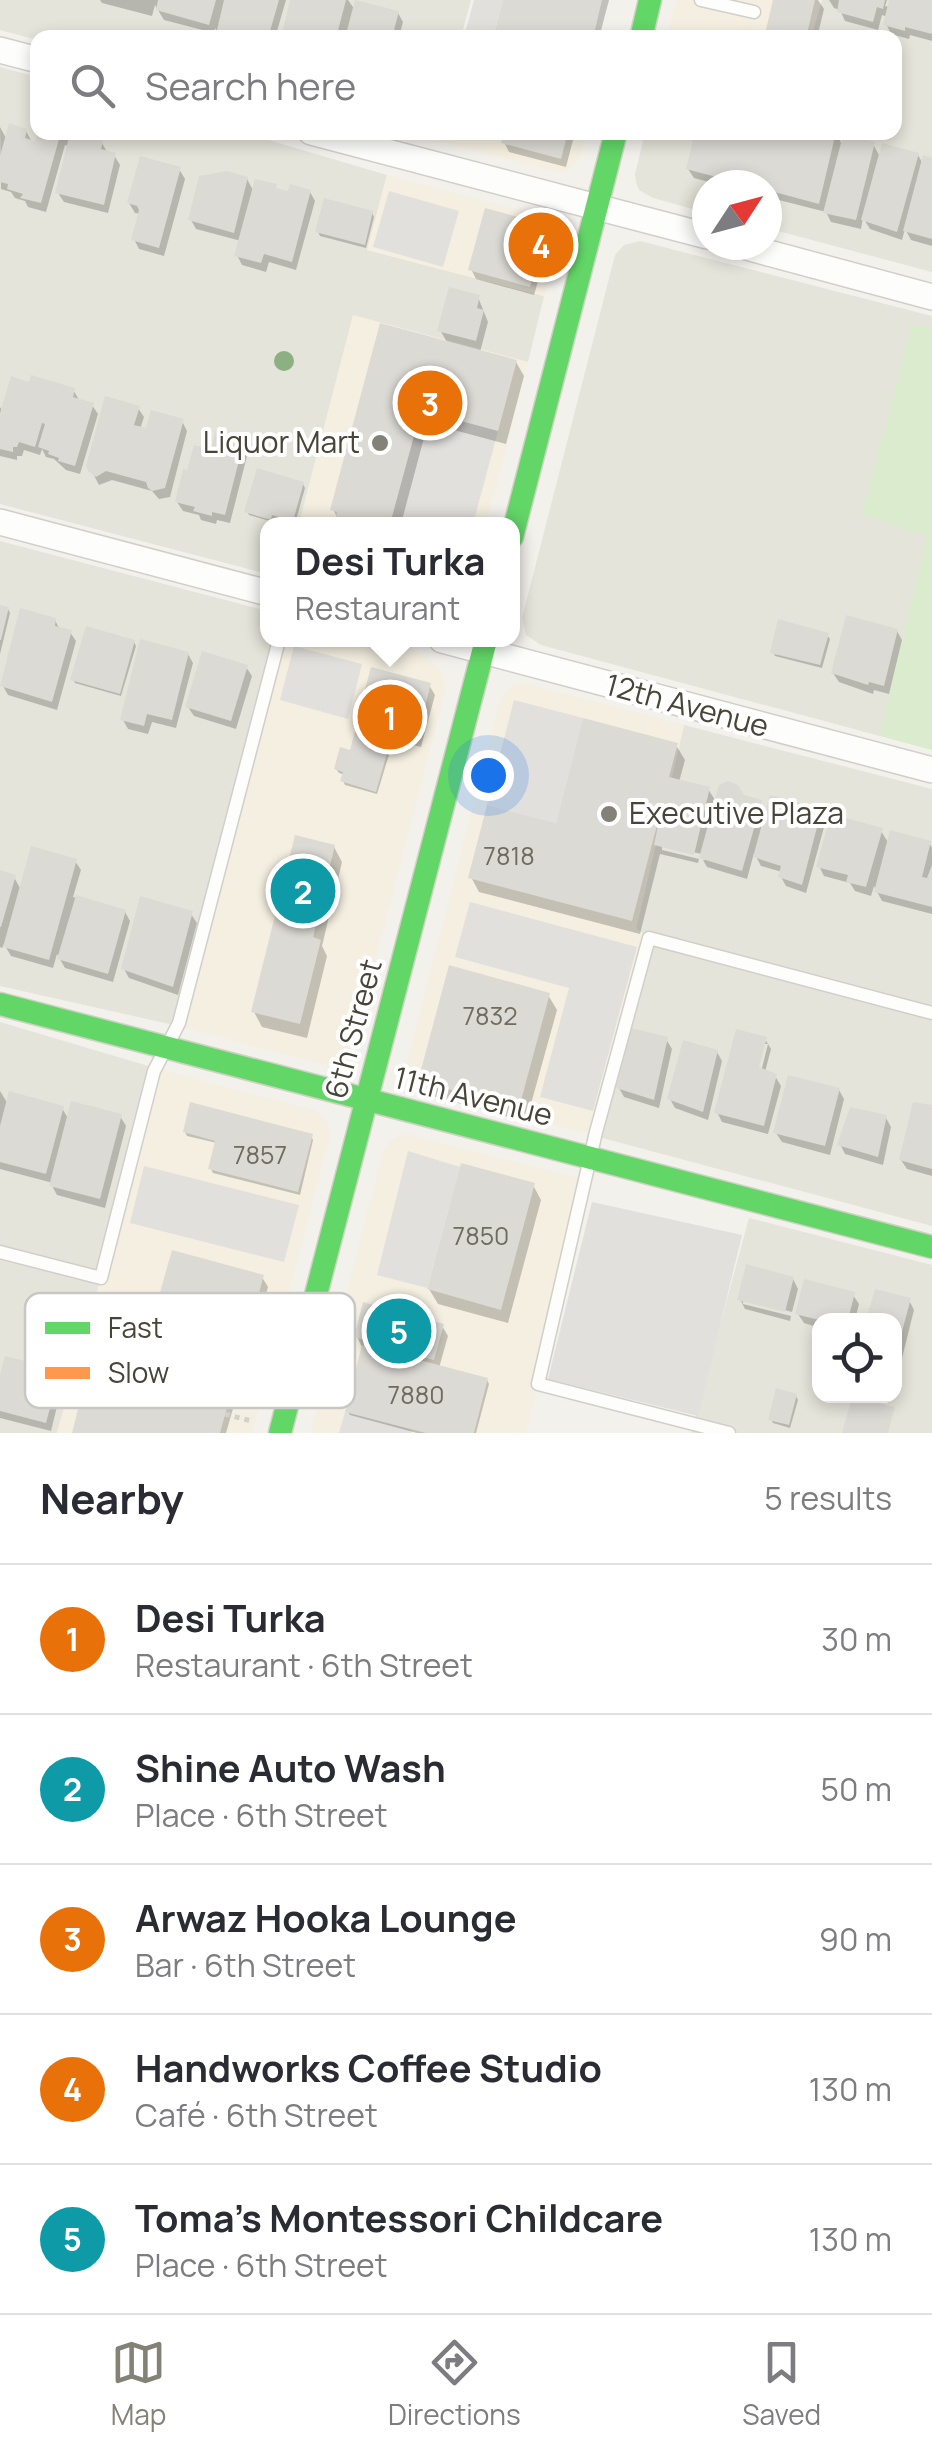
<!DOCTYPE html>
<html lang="en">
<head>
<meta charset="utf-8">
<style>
	body { margin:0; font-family:Manrope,sans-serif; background:#f2f2f3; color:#2b2b33 }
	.controls { position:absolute; right:30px; bottom:30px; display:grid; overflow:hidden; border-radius:20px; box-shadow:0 5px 15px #0003 }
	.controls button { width:90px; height:90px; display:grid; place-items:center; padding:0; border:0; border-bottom:2px solid #e1e1e2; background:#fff; color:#2b2b33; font:50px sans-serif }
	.compass { position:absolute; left:692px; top:170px; width:90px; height:90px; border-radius:50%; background:#fff; box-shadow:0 5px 15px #0003; rotate:54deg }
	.you { position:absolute; left:488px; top:775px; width:35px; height:35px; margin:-25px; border:8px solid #fff; border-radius:50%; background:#1a73e8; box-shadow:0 0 0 15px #1a73e833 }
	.badge { display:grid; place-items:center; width:65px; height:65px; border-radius:50%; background:#848177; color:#fff; font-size:32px; font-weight:700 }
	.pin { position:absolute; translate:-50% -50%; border:5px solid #fff; box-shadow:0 2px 10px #0006 }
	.popup { position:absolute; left:260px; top:517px; width:260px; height:130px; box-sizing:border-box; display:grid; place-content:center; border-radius:20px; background:#fff; filter:drop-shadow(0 2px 8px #0005); font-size:32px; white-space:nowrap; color:#7c7c81 }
	.popup b { font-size:38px; color:#2b2b33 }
	.popup::after { content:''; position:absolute; left:50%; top:100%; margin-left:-20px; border:20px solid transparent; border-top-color:#fff }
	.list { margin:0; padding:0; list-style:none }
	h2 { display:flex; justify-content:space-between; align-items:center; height:130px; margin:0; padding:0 40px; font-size:42px }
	h2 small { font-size:32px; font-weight:400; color:#7c7c81 }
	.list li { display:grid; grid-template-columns:65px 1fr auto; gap:30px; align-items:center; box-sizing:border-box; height:150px; padding:0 40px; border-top:2px solid #e1e1e2 }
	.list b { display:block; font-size:38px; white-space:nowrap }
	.list p { margin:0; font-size:32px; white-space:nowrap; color:#7c7c81 }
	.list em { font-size:32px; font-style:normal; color:#7c7c81 }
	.icon { flex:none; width:55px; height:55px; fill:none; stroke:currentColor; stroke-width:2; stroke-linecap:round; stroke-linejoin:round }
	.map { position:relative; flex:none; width:932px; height:1433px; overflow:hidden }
	.search { position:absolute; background:#fff; box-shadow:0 5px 15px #0003; left:30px; right:30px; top:30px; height:110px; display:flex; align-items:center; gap:25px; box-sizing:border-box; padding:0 35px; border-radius:20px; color:#7c7c81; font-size:38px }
	.sheet { height:880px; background:#fff }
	nav { display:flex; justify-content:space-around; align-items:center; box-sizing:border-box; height:140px; border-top:2px solid #e1e1e2; background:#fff; font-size:28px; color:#7c7c81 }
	nav a { display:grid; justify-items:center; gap:5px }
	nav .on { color:#848177 }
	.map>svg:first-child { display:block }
	.residential { fill:#e5e4da; fill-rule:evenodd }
	.commercial { fill:#f4efe0 }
	.green { fill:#daeccd }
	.parking { fill:#e1e0dc }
	.shadow { fill:#0003 }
	.building { fill:#dcdad4 }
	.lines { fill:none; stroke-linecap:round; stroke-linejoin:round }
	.lane-casing { stroke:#d0cfca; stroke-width:15 }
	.street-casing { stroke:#d0cfca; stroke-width:28 }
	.fast-casing { stroke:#d0d0c3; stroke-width:25 }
	.path { stroke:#d2d1cb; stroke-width:5; stroke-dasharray:5 5; stroke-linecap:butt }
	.lane { stroke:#fdfdfc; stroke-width:12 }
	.street { stroke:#fdfdfc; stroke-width:25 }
	.fast { stroke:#63d668; stroke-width:22 }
	.tree { fill:#8db082 }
	.poi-dot { fill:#848177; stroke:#fff; stroke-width:4 }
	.labels { text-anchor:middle; stroke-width:8; stroke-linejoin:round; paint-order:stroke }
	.number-label { font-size:25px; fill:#6e6b60 }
	.poi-label { font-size:30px; fill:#484538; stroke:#fff; text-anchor:end }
	.street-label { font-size:30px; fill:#484538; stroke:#fff }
	.key { fill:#fff; stroke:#c8c7c3; stroke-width:2.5 }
	.key-label { font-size:28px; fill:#484538 }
</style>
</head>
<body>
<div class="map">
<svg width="932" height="1433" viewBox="0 0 932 1433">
	<rect width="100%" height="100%" fill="#f2f1ec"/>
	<g class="residential">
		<polygon points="0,0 471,0 461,37 38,38 37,40 0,30"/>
		<polygon points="822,0 932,0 932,272 767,228 767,185 707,185 707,213 653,198 639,190 636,182 635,174 645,133 894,132 894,38 811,37"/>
		<polygon points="0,67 37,77 38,132 245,133 387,175 367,250 544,296 528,362 353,316 299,524 268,524 267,574 0,504"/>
		<polygon points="640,241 932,316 932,750 541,645 526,635 522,618 615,255 624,245"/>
		<polygon points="0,541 267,611 268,640 279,640 178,1026 0,986"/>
		<polygon points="684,725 932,789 932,1226 595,1136 636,929"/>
		<polygon points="0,1022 155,1068 101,1278 57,1433 0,1433"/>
		<path d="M 749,1218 L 932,1265 L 932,1433 L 691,1433 ZM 820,1320 L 894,1320 L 894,1396 L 820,1396 Z"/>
	</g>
	<g class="commercial">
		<polygon points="677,0 822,0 811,37 702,37 669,29"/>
		<polygon points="437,132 586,133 578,161 567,171 559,172 435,140"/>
		<polygon points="387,175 545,217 553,222 559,233 559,240 544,296 367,250"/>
		<polygon points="353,315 528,362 486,524 299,524"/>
		<polygon points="279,640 378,640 406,647 424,655 432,662 442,674 445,682 445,691 352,1048 350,1054 340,1062 333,1064 326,1065 178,1026"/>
		<polygon points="525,683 684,725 636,928 649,938 595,1136 424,1091 411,1080 406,1066 501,698 511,686"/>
		<polygon points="155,1068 316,1111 328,1122 330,1135 252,1433 57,1433 101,1278"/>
		<polygon points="407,1134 585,1180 526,1433 311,1433 384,1148 391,1140"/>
	</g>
	<polygon class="green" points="912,324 932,329 932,750 879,735 927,536 862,514"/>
	<g class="parking">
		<polygon points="474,0 503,0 493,37 464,37"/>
		<polygon points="389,191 459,211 443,267 373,247"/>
		<polygon points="421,410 498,431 473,524 390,524"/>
		<polygon points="294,646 362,664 348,719 280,700"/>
		<polygon points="514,700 583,718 556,823 487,805"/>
		<polygon points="470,902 637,947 593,1111 540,1097 569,988 455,957"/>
		<polygon points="408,1151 460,1167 427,1288 377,1275"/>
		<polygon points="144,1166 299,1205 284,1262 130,1223"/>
		<polygon points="592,1202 742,1235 698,1416 548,1379"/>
		<polygon points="345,1412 412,1430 411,1433 339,1433"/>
	</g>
	<g class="shadow">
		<polygon points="100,0 286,0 275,38 221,38 215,28 214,33 164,20 155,5 152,16 102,3"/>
		<polygon points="292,0 348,0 355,10 398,13 403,22 400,33 419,38 283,38"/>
		<polygon points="506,0 609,0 599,38 496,38"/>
		<polygon points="775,0 818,0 824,9 817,38 766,38"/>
		<polygon points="829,0 887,0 885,6 890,7 892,0 932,0 932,41 910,35 909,39 891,34 886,24 888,17 882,15 878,30 845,21 840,10 834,8"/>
		<polygon points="0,127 7,140 26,131 31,140 37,144 40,132 64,132 70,143 102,143 107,152 114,155 120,165 108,213 64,202 58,193 69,146 65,145 46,212 28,207 25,201 15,198 11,192 1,189"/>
		<polygon points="507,132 569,132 573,140 566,167 509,152 504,142"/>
		<polygon points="835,132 843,146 873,144 880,157 918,155 923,164 932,160 932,246 911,240 905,229 902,240 870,229 863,218 861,229 831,222 826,212 767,197 767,185 720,185 694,178 688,169"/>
		<polygon points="179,169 185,179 164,256 139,249 134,239 141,214 135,213 129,203"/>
		<polygon points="247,179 254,192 310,192 315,201 296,270 269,262 266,272 242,265 237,255 241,241 196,229 191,220"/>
		<polygon points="372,213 374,217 366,248 320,236 318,232"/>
		<polygon points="545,227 551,237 534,295 476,279 471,269"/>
		<polygon points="478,297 488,322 480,352 516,362 524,376 506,444 428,423 401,524 337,524 338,519 333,509 448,344 440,330"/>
		<polygon points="73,390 80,401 92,405 98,414 80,474 66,470 54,459 46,457 42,449 40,455 24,450 22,456 17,456 17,460 0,456 0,407 3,412"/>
		<polygon points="138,408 144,417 140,429 182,421 187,431 170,497 159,499 152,491 112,480 99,485 89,466"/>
		<polygon points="225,435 230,444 241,447 247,456 230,523 217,520 216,524 201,520 199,515 183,511 177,502"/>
		<polygon points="303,484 305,488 295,524 274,518 273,522 249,515 247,511"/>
		<polygon points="0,608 8,609 10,613 0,654"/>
		<polygon points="55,620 60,630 70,632 76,641 57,710 8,695 3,686"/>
		<polygon points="897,631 902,640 889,694 874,690 873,694 839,682 833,673"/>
		<polygon points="827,635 830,639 822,668 775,656 773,652"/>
		<polygon points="134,642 136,646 121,696 75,683 73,679"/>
		<polygon points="188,654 193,663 176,728 152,722 148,734 128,729 123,720"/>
		<polygon points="246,667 252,676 236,729 194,716 188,707"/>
		<polygon points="429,685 435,695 421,747 389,739 392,745 377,794 345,785 343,781 345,775 339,773 336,769 352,753 365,733 359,723"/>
		<polygon points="676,745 685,760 679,782 708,789 717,803 743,798 760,803 767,815 821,810 826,820 806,893 786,886 781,877 782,872 761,866 754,853 747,879 707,867 703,860 705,860 706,855 662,845 662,850 699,859 698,863 660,854 640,934 479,892 471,877 557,826"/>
		<polygon points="881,831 889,844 930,844 932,848 932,914 882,901 874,886 871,896 855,891 850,883 824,876 819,866"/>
		<polygon points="334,847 342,862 322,946 327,956 307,1038 262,1027 254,1012"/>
		<polygon points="75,861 81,870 73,897 125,912 130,921 113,982 65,968 57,954 53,968 11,956 4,944 2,948 0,947 0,873 14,877 21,890"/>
		<polygon points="191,914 197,923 178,995 129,978 124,969"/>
		<polygon points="548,995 557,1010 526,1122 429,1095 421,1080"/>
		<polygon points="666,1039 672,1049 659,1108 624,1097 619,1088"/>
		<polygon points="765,1039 768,1044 763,1044 754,1078 759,1080 768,1044 771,1049 765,1072 775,1076 781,1086 768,1134 722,1122 717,1112"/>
		<polygon points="717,1052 722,1061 708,1120 675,1108 670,1099"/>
		<polygon points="839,1090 844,1099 830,1155 782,1142 776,1133"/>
		<polygon points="0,1091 8,1104 62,1108 69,1120 120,1116 126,1126 105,1208 57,1195 52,1186 53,1183 0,1169"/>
		<polygon points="932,1108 932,1176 907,1169 901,1160"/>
		<polygon points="886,1118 891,1127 883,1165 845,1154 840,1144"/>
		<polygon points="185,1132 311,1136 313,1140 300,1195 213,1173 211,1169 217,1143 187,1136"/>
		<polygon points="533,1185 541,1200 508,1323 438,1304 429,1289"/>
		<polygon points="262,1277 268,1287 226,1433 74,1433"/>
		<polygon points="793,1279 798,1289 792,1312 743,1299 743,1304 791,1316 790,1321 745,1309 740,1299"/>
		<polygon points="877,1292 909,1300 914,1310 899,1370 894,1369 894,1320 869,1320"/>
		<polygon points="853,1295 859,1304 855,1320 820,1320 820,1328 804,1323 798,1314"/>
		<polygon points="442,1326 448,1336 439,1368 487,1380 489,1384 476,1433 417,1433 350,1415 347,1411 362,1347 357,1337"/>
		<polygon points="58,1373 63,1382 51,1431 0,1418 0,1385"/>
		<polygon points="796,1396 798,1400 790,1428 773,1423 771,1419"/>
	</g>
	<g class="building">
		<polygon points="158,0 216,0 209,25 156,10"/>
		<polygon points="224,0 279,0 268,38 231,38 216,34"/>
		<polygon points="290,0 346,0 336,38 281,38"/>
		<polygon points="355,0 399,11 392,38 345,38"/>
		<polygon points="503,0 602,0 593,38 493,38"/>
		<polygon points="773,0 815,0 806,38 764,38"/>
		<polygon points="839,0 885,0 883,9 877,7 873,22 837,12"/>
		<polygon points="889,0 932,0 932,34 905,27 905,31 883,25"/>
		<polygon points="9,123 27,129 25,138 35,141 37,132 61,132 41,203 20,198 23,194 7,189 8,184 0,182 0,156"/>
		<polygon points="504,132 568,132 561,159 501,143"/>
		<polygon points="695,132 836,132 819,204 767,190 767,185 747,185 686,169"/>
		<polygon points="70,133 103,141 101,149 116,153 104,205 55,193"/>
		<polygon points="843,135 875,142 856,220 823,213"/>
		<polygon points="882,143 919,153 897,232 861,220"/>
		<polygon points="923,155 932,158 932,239 903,231"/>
		<polygon points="140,156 181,167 159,248 131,240 139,210 137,206 127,203"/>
		<polygon points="227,171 248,177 234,233 188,220 199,176"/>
		<polygon points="255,179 277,184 276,188 288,191 290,184 311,190 292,262 264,254 261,263 234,256"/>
		<polygon points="324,198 373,211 365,245 315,232"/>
		<polygon points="485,208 547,225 530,287 468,270"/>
		<polygon points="449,287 480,295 477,308 484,310 476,341 437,331"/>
		<polygon points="380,323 517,360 498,431 421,410 390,524 334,524 337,512 330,510"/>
		<polygon points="31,375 75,388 73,397 94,403 75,466 58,461 59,458 48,454 49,451 38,447 45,424 42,423 35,447 19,442 17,447 13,447 13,452 0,449 0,413 11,376 29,382"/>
		<polygon points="105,396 140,406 134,425 146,428 151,410 184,419 165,488 152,491 148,488 146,482 106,471 96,477 88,471 86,466"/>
		<polygon points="216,430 226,433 225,440 243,445 225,515 212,512 212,516 193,511 195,507 175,502 183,469 187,470 194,445 211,449"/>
		<polygon points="257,468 304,482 293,521 272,515 271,520 244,512"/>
		<polygon points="0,605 9,607 1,640 0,640"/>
		<polygon points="20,608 56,618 55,626 72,630 52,702 0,686"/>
		<polygon points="846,615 898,629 884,686 869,682 868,685 831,673"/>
		<polygon points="778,619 829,633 820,665 770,653"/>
		<polygon points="86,626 135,640 120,694 70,680"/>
		<polygon points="140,639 189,652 172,720 147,714 144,726 120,720"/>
		<polygon points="202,651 248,665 231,721 185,707"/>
		<polygon points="371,667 431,683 417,739 356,723"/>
		<polygon points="583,718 678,743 669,777 710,787 694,855 654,845 663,802 632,921 468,878 487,805 556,823"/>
		<polygon points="356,728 391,739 376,792 340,781 343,772 334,769 340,747 350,750"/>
		<polygon points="728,781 738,785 744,795 762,800 742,871 699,858 719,785"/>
		<polygon points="770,795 822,808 802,885 778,877 781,866 753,857"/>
		<polygon points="831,814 883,828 866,887 846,882 848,875 816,867"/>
		<polygon points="890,830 931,841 922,877 927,878 932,865 932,907 874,892"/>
		<polygon points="295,835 335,845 313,937 321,940 300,1024 251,1012"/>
		<polygon points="31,846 77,859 49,960 3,947"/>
		<polygon points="0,870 16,875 1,927 0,927"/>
		<polygon points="76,895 126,910 108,974 57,959"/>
		<polygon points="140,896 193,911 173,987 121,969"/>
		<polygon points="449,965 550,993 519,1108 418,1081"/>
		<polygon points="631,1028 668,1037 654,1100 616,1088"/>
		<polygon points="736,1029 767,1037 759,1067 777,1074 764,1126 714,1113"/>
		<polygon points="683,1040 718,1050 703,1112 667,1099"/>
		<polygon points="788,1075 840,1088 825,1146 773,1133"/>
		<polygon points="9,1091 64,1106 46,1174 0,1162 0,1126"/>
		<polygon points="71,1101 122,1114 100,1199 49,1186"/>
		<polygon points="190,1102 313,1134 298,1192 208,1169 215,1141 183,1132"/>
		<polygon points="913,1102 932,1105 932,1169 899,1160"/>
		<polygon points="850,1107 887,1115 878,1157 837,1145"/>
		<polygon points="461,1163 535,1183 501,1310 427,1289"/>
		<polygon points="172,1250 264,1275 220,1433 72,1433 89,1365 136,1377"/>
		<polygon points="746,1264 794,1277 785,1312 737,1300"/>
		<polygon points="804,1279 855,1292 848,1320 819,1320 795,1314"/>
		<polygon points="875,1289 911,1298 896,1354 894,1320 866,1320"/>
		<polygon points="363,1302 444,1324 434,1360 354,1337"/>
		<polygon points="362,1345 488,1378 474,1433 426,1433 345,1412"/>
		<polygon points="5,1356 60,1370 46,1423 0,1411 0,1375"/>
		<polygon points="776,1388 797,1394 789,1425 768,1420"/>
		<polygon points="852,1397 895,1407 888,1433 842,1433"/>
	</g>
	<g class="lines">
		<g class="lane-casing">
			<g id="lane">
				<polyline points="701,0 754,12"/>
				<polyline points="0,1252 101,1278 154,1071 179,1023 279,640"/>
				<polyline points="729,1433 538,1384 596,1132 649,938 932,1013"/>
			</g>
		</g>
		<g class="street-casing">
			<g id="street">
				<polyline points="0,50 38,60"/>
				<polyline points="311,132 707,236"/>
				<polyline points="739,245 932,297"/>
				<polyline points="0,522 268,593"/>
				<polyline points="442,640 932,770"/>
			</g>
		</g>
		<g class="fast-casing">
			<g id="fast">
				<polyline points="641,38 650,0"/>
				<polyline points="512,537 616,132"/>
				<polyline points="0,1004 932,1247"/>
				<polyline points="280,1433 486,640"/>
			</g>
		</g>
		<polyline class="path" points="225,1414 251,1421"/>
		<use href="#lane" class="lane"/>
		<use href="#street" class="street"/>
		<use href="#fast" class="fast"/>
	</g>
	<circle class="tree" cx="284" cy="361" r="10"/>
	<g class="poi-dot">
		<circle cx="380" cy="443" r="10"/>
		<circle cx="609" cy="814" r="10"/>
	</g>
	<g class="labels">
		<g class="number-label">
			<text x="509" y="865">7818</text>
			<text x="490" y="1025">7832</text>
			<text x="260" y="1164">7857</text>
			<text x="481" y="1245">7850</text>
			<text x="416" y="1404">7880</text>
		</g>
		<g class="poi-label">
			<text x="360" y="453">Liquor Mart</text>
			<text x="629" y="824" text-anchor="start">Executive Plaza</text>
		</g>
		<g class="street-label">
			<text transform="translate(687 706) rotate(15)" y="10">12th Avenue</text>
			<text transform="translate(354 1029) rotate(-75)" y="10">6th Street</text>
			<text transform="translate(473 1097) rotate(14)" y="10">11th Avenue</text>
		</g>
	</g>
	<rect x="25" y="1293" width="330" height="115" rx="15" class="key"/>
	<rect x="45" y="1322" width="45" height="12" fill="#63d668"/>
	<rect x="45" y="1367" width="45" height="12" fill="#ff974d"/>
	<g class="key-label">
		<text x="108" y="1338">Fast</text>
		<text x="108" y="1383">Slow</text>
	</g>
</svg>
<div class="controls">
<button><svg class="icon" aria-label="locate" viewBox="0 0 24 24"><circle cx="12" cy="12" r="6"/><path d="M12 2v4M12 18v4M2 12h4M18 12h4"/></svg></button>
</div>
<svg class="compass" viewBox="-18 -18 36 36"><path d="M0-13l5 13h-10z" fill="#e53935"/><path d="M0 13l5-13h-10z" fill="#7c7c81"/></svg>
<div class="you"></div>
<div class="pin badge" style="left:390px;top:717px;background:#e8710a">1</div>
<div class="popup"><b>Desi Turka</b>Restaurant</div>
<div class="pin badge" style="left:303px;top:891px;background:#0f9aa8">2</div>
<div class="pin badge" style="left:430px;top:403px;background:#e8710a">3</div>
<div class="pin badge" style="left:541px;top:245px;background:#e8710a">4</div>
<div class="pin badge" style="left:399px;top:1331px;background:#0f9aa8">5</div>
<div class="search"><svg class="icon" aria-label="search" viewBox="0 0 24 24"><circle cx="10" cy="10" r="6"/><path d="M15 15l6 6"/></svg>Search here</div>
</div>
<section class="sheet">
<h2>Nearby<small>5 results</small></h2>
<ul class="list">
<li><span class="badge" style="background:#e8710a">1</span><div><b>Desi Turka</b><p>Restaurant · 6th Street</p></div><em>30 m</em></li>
<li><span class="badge" style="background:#0f9aa8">2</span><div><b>Shine Auto Wash</b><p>Place · 6th Street</p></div><em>50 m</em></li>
<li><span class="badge" style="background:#e8710a">3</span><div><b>Arwaz Hooka Lounge</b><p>Bar · 6th Street</p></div><em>90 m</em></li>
<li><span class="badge" style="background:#e8710a">4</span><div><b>Handworks Coffee Studio</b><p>Café · 6th Street</p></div><em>130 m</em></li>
<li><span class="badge" style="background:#0f9aa8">5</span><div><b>Toma's Montessori Childcare</b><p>Place · 6th Street</p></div><em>130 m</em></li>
</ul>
</section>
<nav>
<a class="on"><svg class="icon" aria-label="map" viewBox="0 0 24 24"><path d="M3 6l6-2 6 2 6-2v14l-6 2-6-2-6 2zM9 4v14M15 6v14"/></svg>Map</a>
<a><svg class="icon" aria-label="directions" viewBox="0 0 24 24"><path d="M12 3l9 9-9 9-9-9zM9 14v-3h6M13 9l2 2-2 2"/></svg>Directions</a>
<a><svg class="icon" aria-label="saved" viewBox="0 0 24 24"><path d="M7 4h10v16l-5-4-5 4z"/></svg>Saved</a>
</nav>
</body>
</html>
